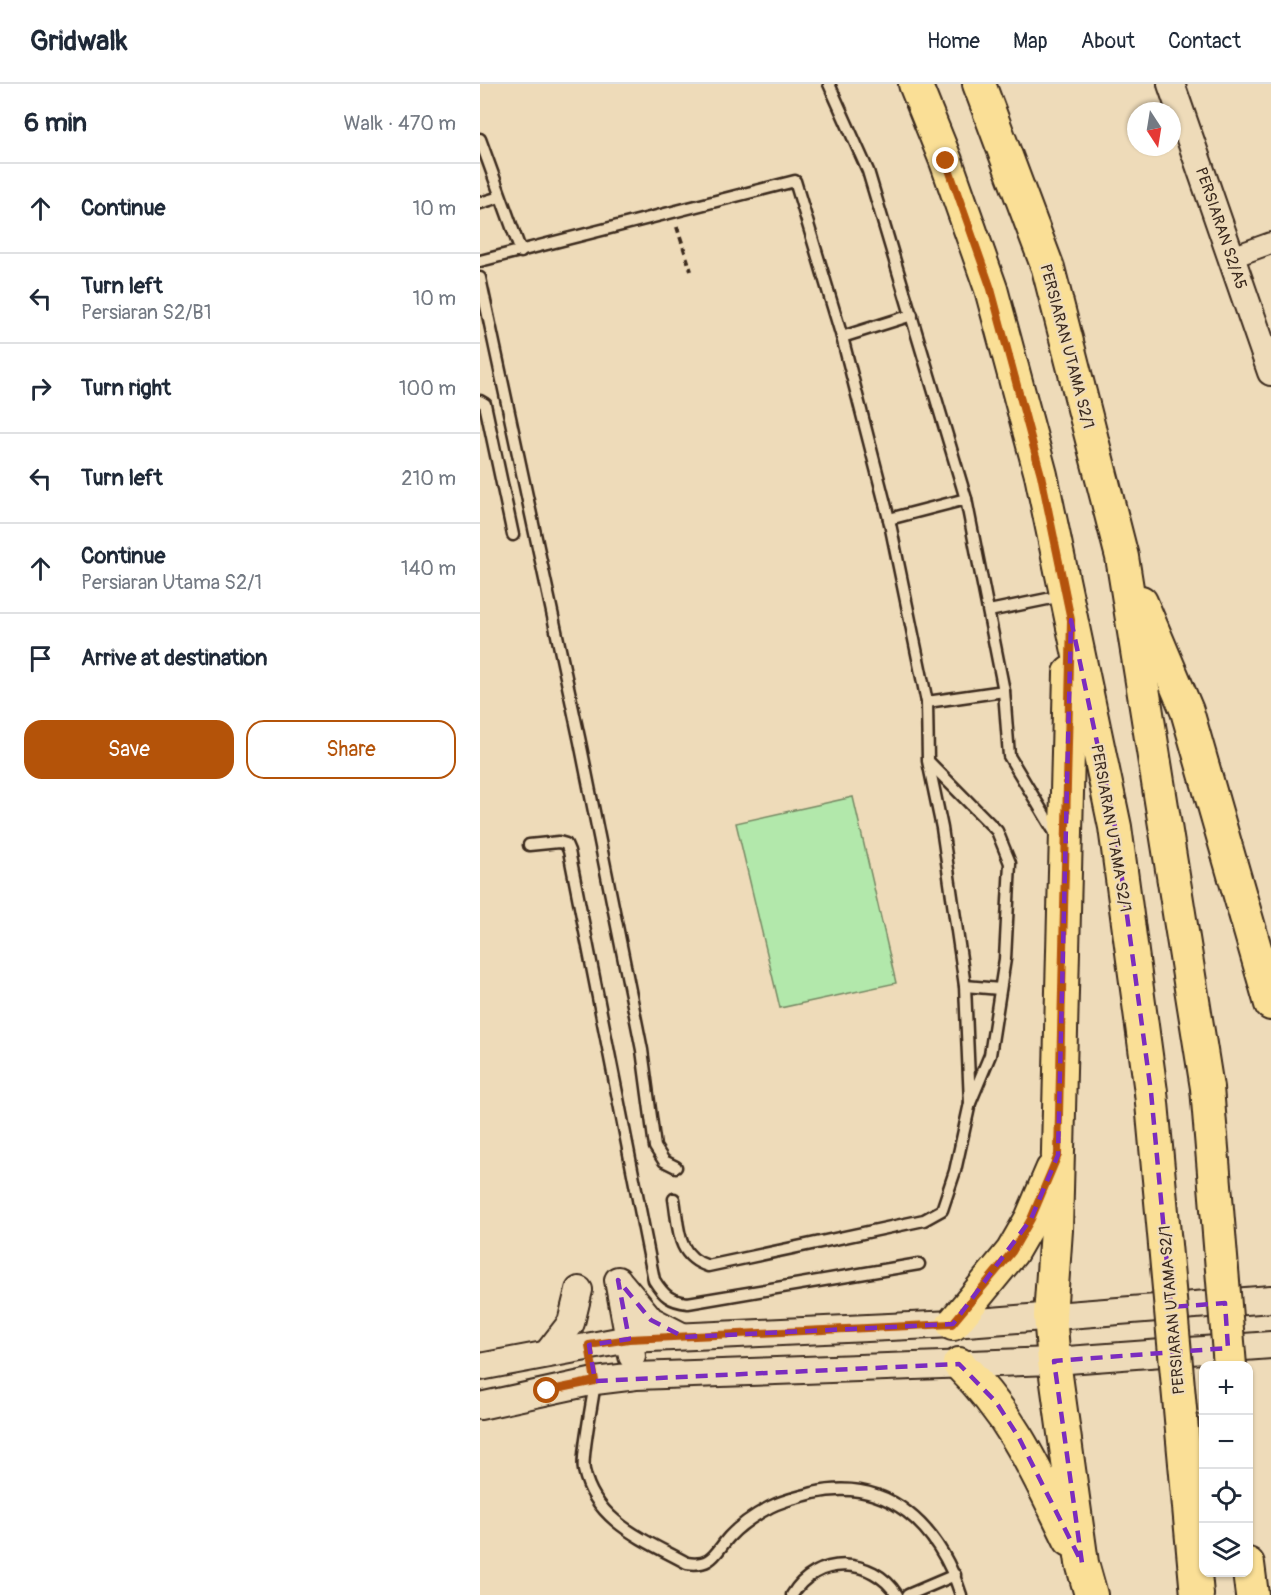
<!DOCTYPE html>
<html lang="en">
<head>
<meta charset="utf-8">
<style>
	body { margin:0; font-family:Pangolin,sans-serif; background:#f2f2f3; color:#1f2937 }
	.controls { position:absolute; right:18px; bottom:18px; display:grid; overflow:hidden; border-radius:12px; box-shadow:0 2px 4px #0004 }
	.controls button { width:54px; height:54px; display:grid; place-items:center; padding:0; border:0; border-bottom:2px solid #e0e1e3; background:#fff; color:#1f2937; font:30px sans-serif }
	.compass { position:absolute; left:647px; top:18px; width:54px; height:54px; border-radius:50%; background:#fff; box-shadow:0 2px 4px #0004; rotate:168deg }
	.stop { position:absolute; width:18px; height:18px; margin:-14px; border:4px solid #b45309; border-radius:50%; background:#fff }
	.stop.end { background:#b45309; border-color:#fff; box-shadow:0 2px 6px #0008 }
	.list { margin:0; padding:0; list-style:none }
	h2 { display:flex; justify-content:space-between; align-items:center; height:78px; margin:0; padding:0 24px; font-size:26px }
	h2 small { font-size:20px; font-weight:400; color:#747a83 }
	.list li { display:grid; grid-template-columns:39px 1fr auto; gap:18px; align-items:center; box-sizing:border-box; height:90px; padding:0 24px; border-top:2px solid #e0e1e3 }
	.list b { display:block; font-size:22px; white-space:nowrap }
	.list p { margin:0; font-size:20px; white-space:nowrap; color:#747a83 }
	.list em { font-size:20px; font-style:normal; color:#747a83 }
	.actions { display:flex; gap:12px; padding:18px 24px }
	.actions a { flex:1; padding:14px 0; border:2px solid #b45309; border-radius:18px; text-align:center; font-size:21px; color:#b45309 }
	.actions .main { background:#b45309; color:#fff }
	.icon { flex:none; width:33px; height:33px; fill:none; stroke:currentColor; stroke-width:2; stroke-linecap:round; stroke-linejoin:round }
	.map { position:relative; flex:none; width:791px; height:1511px; overflow:hidden }
	header { display:flex; align-items:center; gap:36px; box-sizing:border-box; height:84px; padding:0 30px; background:#fff; border-bottom:2px solid #e0e1e3 }
	header strong { font-size:28px }
	nav { display:flex; gap:33px; margin-inline-start:auto; font-size:21px }
	main { display:flex }
	aside { flex:1; background:#fff }
	.map>svg:first-child { display:block }
	.garden { fill:#b2e8ab; stroke:#768964; stroke-width:1.5 }
	.lines { fill:none; stroke-linecap:round; stroke-linejoin:round }
	.service-casing { stroke:#3b2a1e; stroke-width:15 }
	.minor-casing { stroke:#3b2a1e; stroke-width:24 }
	.tertiary-casing { stroke:#3b2a1e; stroke-width:30 }
	.primary-casing { stroke:#3b2a1e; stroke-width:36 }
	.path { stroke:#3b2a1e; stroke-width:4; stroke-dasharray:6 4.5; stroke-linecap:butt }
	.service { stroke:#eedbb9; stroke-width:10 }
	.minor { stroke:#eedbb9; stroke-width:20 }
	.tertiary { stroke:#eedbb9; stroke-width:26 }
	.primary { stroke:#fadf96; stroke-width:32 }
	.primary-bridge-casing { stroke:#3b2a1e; stroke-width:36; stroke-linecap:butt }
	.primary-bridge { stroke:#fadf96; stroke-width:32 }
	.route { stroke:#b45309; stroke-width:8 }
	.marked { fill:none; stroke:#7b2cbf; stroke-width:4.5; stroke-dasharray:12 8; stroke-linejoin:round }
	.labels { text-anchor:middle; stroke-width:4.5; stroke-linejoin:round; paint-order:stroke }
	.street-label { font-size:16px; fill:#3b2a1e; stroke:#eedbb9 }
</style>
</head>
<body>
<header>
<strong>Gridwalk</strong>
<nav><a>Home</a><a>Map</a><a>About</a><a>Contact</a></nav>
</header>
<main>
<aside>
<h2>6 min<small>Walk · 470 m</small></h2>
<ul class="list">
<li><svg class="icon" aria-label="ahead" viewBox="0 0 24 24"><path d="M12 20V5M6 11l6-6 6 6"/></svg><div><b>Continue</b></div><em>10 m</em></li>
<li><svg class="icon" aria-label="left" viewBox="0 0 24 24"><path d="M17 20v-9H6M10 6l-5 5 5 5"/></svg><div><b>Turn left</b><p>Persiaran S2/B1</p></div><em>10 m</em></li>
<li><svg class="icon" aria-label="right" viewBox="0 0 24 24"><path d="M7 20v-9h11M14 6l5 5-5 5"/></svg><div><b>Turn right</b></div><em>100 m</em></li>
<li><svg class="icon" aria-label="left" viewBox="0 0 24 24"><path d="M17 20v-9H6M10 6l-5 5 5 5"/></svg><div><b>Turn left</b></div><em>210 m</em></li>
<li><svg class="icon" aria-label="ahead" viewBox="0 0 24 24"><path d="M12 20V5M6 11l6-6 6 6"/></svg><div><b>Continue</b><p>Persiaran Utama S2/1</p></div><em>140 m</em></li>
<li><svg class="icon" aria-label="arrive" viewBox="0 0 24 24"><path d="M6 21V4h12l-3 4 3 4H6"/></svg><div><b>Arrive at destination</b></div></li>
</ul>
<div class="actions"><a class="main">Save</a><a>Share</a></div>
</aside>
<div class="map">
<svg width="791" height="1511" viewBox="0 0 791 1511">
	<rect width="100%" height="100%" fill="#eedbb9"/>
	<filter id="ink" filterUnits="userSpaceOnUse"><feTurbulence type="fractalNoise" baseFrequency=".0167" numOctaves="2"/><feDisplacementMap in="SourceGraphic" scale="12" xChannelSelector="R" yChannelSelector="G"/><feConvolveMatrix kernelMatrix="1 2 1 2 8 2 1 2 1" color-interpolation-filters="sRGB"/></filter>
	<g filter="url(#ink)">
		<polygon class="garden" points="373,713 416,899 300,924 256,739"/>
		<g class="lines">
			<g class="service-casing">
				<g id="service">
					<polyline points="349,0 388,87 486,415 524,607 529,672 577,752"/>
					<polyline points="0,55 41,168"/>
					<polyline points="0,119 20,113"/>
					<polyline points="0,177 315,97 362,253 409,435 447,618 448,677 462,744 485,902 490,1019"/>
					<polyline points="0,194 100,658 162,966 175,1063 184,1077 196,1083"/>
					<polyline points="362,253 432,231"/>
					<polyline points="0,317 5,320 33,451"/>
					<polyline points="409,435 486,415"/>
					<polyline points="509,527 582,512"/>
					<polyline points="447,618 524,607"/>
					<path d="M 49,761 L 79,758 L 86,760 L 89,767 L 174,1196 C 184,1212 190,1217 208,1219 L 439,1180"/>
					<polyline points="485,902 520,905"/>
					<path d="M 194,1115 C 199,1144 196,1172 228,1182 L 444,1136 L 462,1126 L 475,1087 L 490,1019 L 510,971 L 525,875 L 530,779 L 517,747 L 449,678"/>
					<path d="M 115,1298 C 113,1316 101,1372 104,1386 C 115,1438 165,1456 207,1479 C 232,1483 235,1469 249,1453 C 259,1442 277,1430 290,1423 C 303,1416 319,1413 333,1409 C 409,1392 459,1443 481,1511"/>
					<path d="M 312,1511 C 336,1471 392,1472 417,1511"/>
					<polyline points="428,1511 475,1491"/>
				</g>
			</g>
			<g class="minor-casing">
				<polyline id="minor" points="752,173 791,159"/>
			</g>
			<g class="tertiary-casing">
				<g id="tertiary">
					<polyline points="691,0 791,288"/>
					<polyline points="138,1196 152,1272"/>
					<polyline points="142,1201 171,1236 202,1252"/>
					<polyline points="67,1270 91,1239 99,1206"/>
					<polyline points="0,1283 149,1255 473,1240 791,1215"/>
					<polyline points="0,1322 115,1297 156,1292 574,1277 791,1261"/>
				</g>
			</g>
			<g class="primary-casing">
				<g id="primary">
					<polyline points="435,0 466,77 511,205 561,391 635,743 671,1008"/>
					<polyline points="499,0 568,184 642,473 727,1004"/>
					<polyline points="661,518 707,627 791,920"/>
					<polyline points="590,589 576,1146 570,1232 574,1277 602,1479 611,1511"/>
					<polyline points="473,1240 532,1168 551,1135 572,1086"/>
					<path d="M 479,1280 C 534,1334 557,1389 590,1456"/>
					<polyline points="705,1379 717,1511"/>
					<polyline points="768,1480 772,1511"/>
				</g>
			</g>
			<polyline class="path" points="197,143 211,187"/>
			<use href="#service" class="service"/>
			<use href="#minor" class="minor"/>
			<use href="#tertiary" class="tertiary"/>
			<use href="#primary" class="primary"/>
			<g class="primary-bridge-casing">
				<g id="primary-bridge">
					<polyline points="727,1004 750,1282"/>
					<polyline points="671,1008 705,1379"/>
				</g>
			</g>
			<use href="#primary-bridge" class="primary-bridge"/>
		</g>
	</g>
	<g class="lines" filter="url(#ink)">
		<polyline class="route" points="67,1307 115,1297 109,1261 149,1255 472,1240 532,1168 551,1135 578,1071 591,536 561,391 511,205 466,77"/>
	</g>
	<path class="marked" d="M 591,536 L 635,743 L 671,1008 L 691,1223 L 745,1219 L 748,1264 L 574,1277 L 602,1479 L 538,1352 L 516,1318 L 479,1280 L 115,1297 L 109,1261 L 149,1255 L 138,1196 L 171,1236 L 204,1253 L 473,1240 L 551,1135 L 578,1071 Z"/>
	<g class="labels">
		<g class="street-label">
			<text transform="translate(742 144) rotate(71)" y="6">PERSIARAN S2/A5</text>
			<text transform="translate(588 262) rotate(75)" y="6">PERSIARAN UTAMA S2/1</text>
			<text transform="translate(632 744) rotate(80)" y="6">PERSIARAN UTAMA S2/1</text>
			<text transform="translate(691 1226) rotate(-95)" y="6">PERSIARAN UTAMA S2/1</text>
		</g>
	</g>
</svg>
<div class="controls">
<button>+</button>
<button>−</button>
<button><svg class="icon" aria-label="locate" viewBox="0 0 24 24"><circle cx="12" cy="12" r="6"/><path d="M12 2v4M12 18v4M2 12h4M18 12h4"/></svg></button>
<button><svg class="icon" aria-label="layers" viewBox="0 0 24 24"><path d="M12 4l9 5-9 5-9-5zM3 14l9 5 9-5"/></svg></button>
</div>
<svg class="compass" viewBox="-18 -18 36 36"><path d="M0-13l5 13h-10z" fill="#e53935"/><path d="M0 13l5-13h-10z" fill="#747a83"/></svg>
<div class="stop" style="left:67px;top:1307px"></div>
<div class="stop end" style="left:466px;top:77px"></div>
</div>
</main>
</body>
</html>
